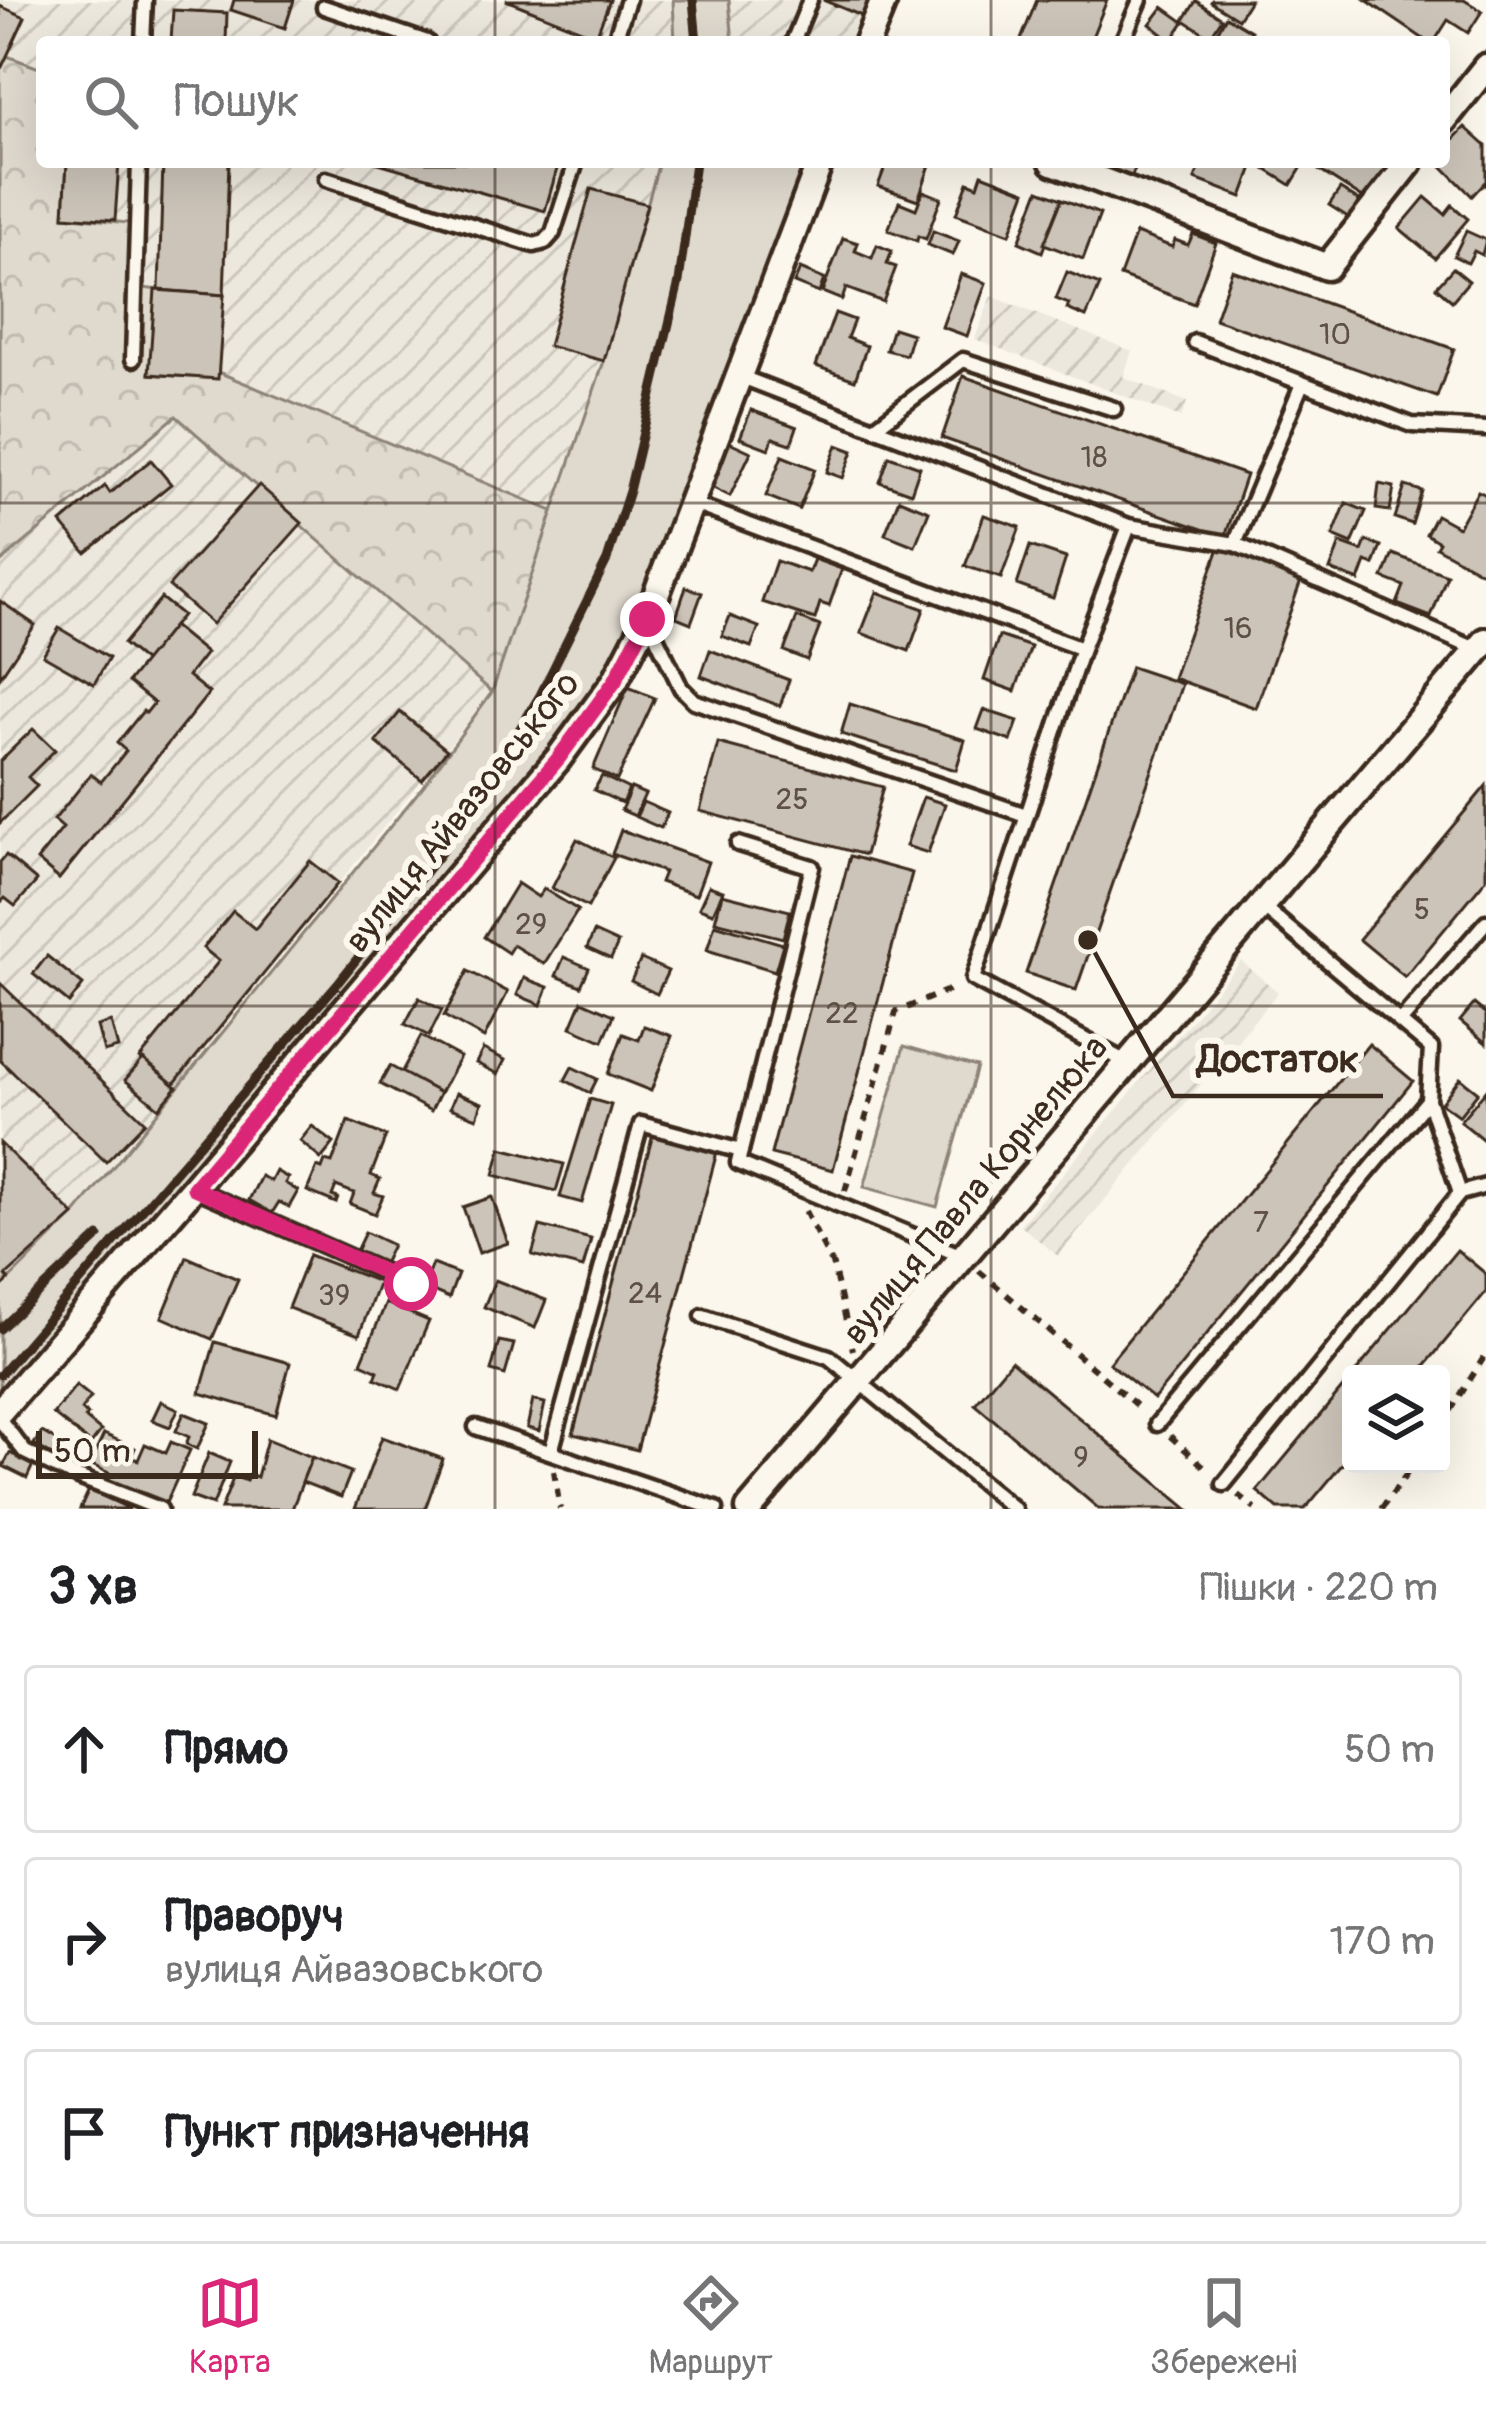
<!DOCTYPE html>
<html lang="uk">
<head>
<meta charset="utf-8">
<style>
	body { margin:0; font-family:Pangolin,sans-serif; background:#f6f6f6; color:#202124 }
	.controls { position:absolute; right:36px; bottom:36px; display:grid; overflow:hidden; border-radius:12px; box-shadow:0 12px 48px #0002 }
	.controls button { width:108px; height:108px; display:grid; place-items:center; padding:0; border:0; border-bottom:3px solid #e0e0e0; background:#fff; color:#202124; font:60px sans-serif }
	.scale { position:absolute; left:36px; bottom:30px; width:222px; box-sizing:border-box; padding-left:12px; border:6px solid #3b2a1e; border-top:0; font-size:33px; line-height:42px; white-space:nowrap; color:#3b2a1e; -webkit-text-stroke:9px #fbf7ec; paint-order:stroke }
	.stop { position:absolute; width:36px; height:36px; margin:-27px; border:9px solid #db2777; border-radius:50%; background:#fff }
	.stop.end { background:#db2777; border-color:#fff; box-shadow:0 3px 12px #0008 }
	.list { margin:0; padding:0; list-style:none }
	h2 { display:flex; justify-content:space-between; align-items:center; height:156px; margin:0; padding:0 48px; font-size:51px }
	h2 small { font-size:39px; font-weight:400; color:#757577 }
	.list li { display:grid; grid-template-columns:78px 1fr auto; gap:36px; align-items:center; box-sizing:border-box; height:168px; margin:0 24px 24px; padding:0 24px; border:3px solid #e0e0e0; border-radius:12px }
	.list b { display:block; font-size:45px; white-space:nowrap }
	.list p { margin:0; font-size:39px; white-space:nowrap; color:#757577 }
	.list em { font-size:39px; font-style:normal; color:#757577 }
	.icon { flex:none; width:66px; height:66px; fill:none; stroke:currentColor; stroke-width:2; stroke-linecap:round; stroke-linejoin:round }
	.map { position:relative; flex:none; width:1486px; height:1509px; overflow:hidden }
	.search { position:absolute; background:#fff; box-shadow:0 12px 48px #0002; left:36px; right:36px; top:36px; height:132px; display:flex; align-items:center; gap:30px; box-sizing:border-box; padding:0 42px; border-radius:12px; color:#757577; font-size:45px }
	.sheet { height:732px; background:#fff }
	nav { display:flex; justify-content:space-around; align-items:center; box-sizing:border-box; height:168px; border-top:3px solid #e0e0e0; background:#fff; font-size:33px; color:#757577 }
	nav a { display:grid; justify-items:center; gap:6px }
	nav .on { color:#db2777 }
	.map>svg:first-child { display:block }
	.industrial { fill:url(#industrial-furrows) }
	.green { fill:#dfd9ce; stroke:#8d8276; stroke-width:3 }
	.forest { fill:url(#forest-crowns); stroke:#8d8276; stroke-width:3 }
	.building { fill:#ccc4b9; stroke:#3b2a1e; stroke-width:3 }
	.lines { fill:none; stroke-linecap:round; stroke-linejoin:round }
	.service-casing { stroke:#3b2a1e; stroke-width:21 }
	.minor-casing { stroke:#3b2a1e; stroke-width:33 }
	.path { stroke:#3b2a1e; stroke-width:6; stroke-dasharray:9 9; stroke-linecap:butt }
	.service { stroke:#fbf7ec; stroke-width:12 }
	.minor { stroke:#fbf7ec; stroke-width:24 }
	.rail { stroke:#3b2a1e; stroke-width:9 }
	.route { stroke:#db2777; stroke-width:15 }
	.grid { fill:none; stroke:#3b2a1e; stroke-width:3; stroke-opacity:0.55 }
	.labels { text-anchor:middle; stroke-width:12; stroke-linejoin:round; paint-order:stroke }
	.number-label { font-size:30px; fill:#5f5045 }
	.street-label { font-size:36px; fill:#3b2a1e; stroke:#fbf7ec }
	.leader { fill:none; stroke:#3b2a1e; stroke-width:4.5 }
	.callout-dot { fill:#3b2a1e; stroke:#fbf7ec; stroke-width:4.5 }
	.callout-label { font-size:39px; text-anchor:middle; font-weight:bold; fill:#3b2a1e; stroke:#fbf7ec; stroke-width:12; stroke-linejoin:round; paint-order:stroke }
</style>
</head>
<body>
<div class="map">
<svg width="1486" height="1509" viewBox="0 0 1486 1509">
	<defs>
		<pattern id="industrial-furrows" width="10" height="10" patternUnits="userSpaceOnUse" patternTransform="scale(3)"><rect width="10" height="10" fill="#ede8dd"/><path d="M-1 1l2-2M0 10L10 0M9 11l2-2" fill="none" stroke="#ccc7bd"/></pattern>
		<pattern id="forest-crowns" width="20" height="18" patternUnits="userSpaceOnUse" patternTransform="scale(3)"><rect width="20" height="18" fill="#dfd9ce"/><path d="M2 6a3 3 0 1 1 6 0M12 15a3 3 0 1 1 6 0" fill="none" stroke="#c0bab0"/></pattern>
	</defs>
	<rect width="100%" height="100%" fill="#fbf7ec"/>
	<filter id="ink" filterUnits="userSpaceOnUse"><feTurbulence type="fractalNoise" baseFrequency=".00833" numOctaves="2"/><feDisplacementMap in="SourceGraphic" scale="24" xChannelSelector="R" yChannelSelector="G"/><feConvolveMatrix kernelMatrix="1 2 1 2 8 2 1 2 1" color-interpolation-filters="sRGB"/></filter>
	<g filter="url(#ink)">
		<g class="industrial">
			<polygon points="1,0 673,0 675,42 42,42 42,69 7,56 24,17 0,6"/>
			<polygon points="729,0 871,0 849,42 733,42"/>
			<polygon points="119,162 658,162 604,361 553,511 218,372 223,295 135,287 137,224 115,220"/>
			<polygon points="991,296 1132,351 1123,377 1187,402 1181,418 975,339"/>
			<polygon points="176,416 492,692 74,1215 0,1143 0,563"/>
			<polygon points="1241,961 1278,992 1058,1256 1020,1225"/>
		</g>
		<g class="green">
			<polygon points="673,0 729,0 733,42 675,42"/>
			<polygon points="659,162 774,162 815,177 615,681 0,1417 0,1288 74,1215 424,785 492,692 604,361"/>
			<polygon points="904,1046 977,1067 937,1207 864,1187"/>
		</g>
		<polygon class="forest" points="7,56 42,69 42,162 67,162 64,216 137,224 135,287 159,290 149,374 217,379 218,372 553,511 492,692 176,416 0,563 0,66"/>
		<g class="building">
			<polygon points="234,0 294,0 285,28 231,10"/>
			<polygon points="506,0 610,0 596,36"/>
			<polygon points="823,0 871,0 864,17"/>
			<polygon points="1037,0 1107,0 1090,42 1020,42"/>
			<polygon points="1212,0 1250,0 1238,19 1211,2"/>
			<polygon points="1366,0 1464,0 1482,11 1468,33 1448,20 1434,42 1428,42"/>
			<polygon points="1196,1 1222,18 1210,37 1184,20"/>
			<polygon points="0,6 25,17 2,67 0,66"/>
			<polygon points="1163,7 1184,22 1171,41 1150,24"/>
			<polygon points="173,10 227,13 226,42 171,42"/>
			<polygon points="1226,16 1251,31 1245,42 1221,42 1214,38"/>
			<polygon points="1465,127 1486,146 1486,185 1484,183 1472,196 1441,165 1448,157 1444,149"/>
			<polygon points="67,162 119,162 115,220 64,216"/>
			<polygon points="163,162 229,162 224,295 159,290"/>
			<polygon points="375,162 559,162 545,211"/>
			<polygon points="887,162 931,162 918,200 878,186"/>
			<polygon points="1099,162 1138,162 1130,180 1098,165"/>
			<polygon points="1202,162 1243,162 1253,167 1242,197 1195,179"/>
			<polygon points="1260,162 1305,162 1291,185 1259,165"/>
			<polygon points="1312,162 1395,162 1369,202 1311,165"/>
			<polygon points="982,174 1026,191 1010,234 956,214 968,182 978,186"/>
			<polygon points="591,189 647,204 604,361 548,346"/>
			<polygon points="1340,189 1364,204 1354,221 1329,205"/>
			<polygon points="1039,190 1062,199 1042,252 1019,242"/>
			<polygon points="923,191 941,198 926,239 918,236 917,241 888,230 899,202 916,209"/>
			<polygon points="1425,197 1445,214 1452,205 1468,219 1435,258 1399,228"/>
			<polygon points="1062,199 1100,214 1083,259 1044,244"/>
			<polygon points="933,231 959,241 953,255 928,245"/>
			<polygon points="1466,231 1486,240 1482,255 1474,251 1468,263 1454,256"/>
			<polygon points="1136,233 1172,247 1175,240 1188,245 1193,234 1216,243 1194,304 1120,276"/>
			<polygon points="843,238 858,243 855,251 872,258 877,245 892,251 887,264 896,267 883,302 846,288 842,300 822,292"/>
			<polygon points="1453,268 1469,281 1452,301 1436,287"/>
			<polygon points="800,269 824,279 819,293 794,283"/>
			<polygon points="1232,270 1454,349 1437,397 1215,319"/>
			<polygon points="1067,272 1100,285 1086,317 1067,309 1069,304 1056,299"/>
			<polygon points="961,274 986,283 967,336 942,327"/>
			<polygon points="155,290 224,295 218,379 149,374"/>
			<polygon points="835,313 854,320 847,338 867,346 855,380 816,366"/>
			<polygon points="893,328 912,334 906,355 886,350"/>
			<polygon points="963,376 1246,475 1225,537 942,438"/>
			<polygon points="751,410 797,427 791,444 773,438 769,449 740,438"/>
			<polygon points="725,440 751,452 730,496 705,484"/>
			<polygon points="837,445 853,451 843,478 827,472"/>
			<polygon points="782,456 815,469 799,509 766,496"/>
			<polygon points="889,456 920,467 911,493 880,482"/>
			<polygon points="151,460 171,484 86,553 61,523 105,486 110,493"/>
			<polygon points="1379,484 1394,487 1390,511 1376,509"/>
			<polygon points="259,485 302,523 212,624 169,586"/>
			<polygon points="1405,486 1422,491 1412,524 1395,518"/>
			<polygon points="1478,491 1486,495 1486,563 1481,572 1436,547 1439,542 1426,534 1436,515 1458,527"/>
			<polygon points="899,499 929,511 915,546 885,534"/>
			<polygon points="1346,503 1366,511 1352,544 1333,536"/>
			<polygon points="984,515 1020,527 1001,578 965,566"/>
			<polygon points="1366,541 1381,546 1374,565 1366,562 1359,581 1330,570 1340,543 1362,551"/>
			<polygon points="1030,546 1066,558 1053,598 1017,585"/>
			<polygon points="1219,548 1302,578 1256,708 1173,678"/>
			<polygon points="1393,554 1447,575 1431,617 1397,604 1404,586 1383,578"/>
			<polygon points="814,559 842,569 829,606 820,603 815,619 762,602 776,561 809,572"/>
			<polygon points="686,587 702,593 691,623 676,617"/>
			<polygon points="877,592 924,609 909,651 861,633"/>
			<polygon points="161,598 182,615 145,662 123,644"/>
			<polygon points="0,601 35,625 0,677"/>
			<polygon points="730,616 759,627 751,647 722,636"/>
			<polygon points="797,617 820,626 807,660 784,651"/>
			<polygon points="173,626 206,653 188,676 209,693 59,879 37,860 63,828 54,820 91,774 101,782 126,751 117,743 143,711 146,713 154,703 128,682"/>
			<polygon points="59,628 109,658 94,684 43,655"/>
			<polygon points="999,636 1031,647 1015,691 984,680"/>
			<polygon points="710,650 789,680 780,706 701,676"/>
			<polygon points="1131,667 1182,684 1076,990 1026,973"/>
			<polygon points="628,687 655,698 617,780 593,769"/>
			<polygon points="850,704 965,740 956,770 841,734"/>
			<polygon points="984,710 1018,721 1011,741 977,729"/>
			<polygon points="400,712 447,750 422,780 376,742"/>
			<polygon points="33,729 55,750 28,777 37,786 0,823 0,761"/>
			<polygon points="718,743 883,787 865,855 700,811"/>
			<polygon points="602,776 629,789 622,803 594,790"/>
			<polygon points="1486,786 1486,879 1405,977 1359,939"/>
			<polygon points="631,788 645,794 635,816 621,810"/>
			<polygon points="923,797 945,804 928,853 906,846"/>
			<polygon points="643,802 668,813 661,828 636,817"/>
			<polygon points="621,830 708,862 696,895 660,882 664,872 612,854"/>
			<polygon points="577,839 614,858 588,907 552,888"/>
			<polygon points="6,855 37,881 15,906 5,898 0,903 0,862"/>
			<polygon points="850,856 912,873 833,1170 771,1154"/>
			<polygon points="310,861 338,883 173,1085 140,1058 219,961 203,948 233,911 255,929"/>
			<polygon points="517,883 538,897 544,889 578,910 544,964 513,945 508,953 484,937"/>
			<polygon points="709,886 723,891 713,913 699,908"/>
			<polygon points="722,894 790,911 783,938 715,921"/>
			<polygon points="715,924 783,944 775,971 707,950"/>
			<polygon points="594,932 618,943 611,959 587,948"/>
			<polygon points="47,956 83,985 69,1003 33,974"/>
			<polygon points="564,957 589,968 581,986 556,976"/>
			<polygon points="641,959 668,971 657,994 631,981"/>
			<polygon points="468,971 508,992 484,1038 444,1016"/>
			<polygon points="524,978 548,987 541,1005 517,995"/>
			<polygon points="0,983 145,1122 106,1162 0,1060"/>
			<polygon points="419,998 442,1010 429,1036 405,1024"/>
			<polygon points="582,1001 614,1015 603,1041 571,1027"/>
			<polygon points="1474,1004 1486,1014 1486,1043 1460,1021"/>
			<polygon points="111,1022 118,1048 104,1052 97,1026"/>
			<polygon points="644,1026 672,1036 651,1091 608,1074 623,1034 639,1040"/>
			<polygon points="421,1036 460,1057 440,1093 401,1073"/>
			<polygon points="1369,1044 1413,1081 1154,1399 1109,1363"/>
			<polygon points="483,1049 505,1060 498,1074 476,1063"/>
			<polygon points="143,1059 177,1087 159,1108 125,1080"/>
			<polygon points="390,1066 440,1093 431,1111 380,1084"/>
			<polygon points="572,1067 597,1079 590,1093 565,1080"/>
			<polygon points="1460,1078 1478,1092 1459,1116 1441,1103"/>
			<polygon points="1486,1090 1486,1142 1460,1121"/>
			<polygon points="456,1093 482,1103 477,1118 450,1108"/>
			<polygon points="590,1099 611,1105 582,1203 560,1197"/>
			<polygon points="348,1121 386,1136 371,1175 380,1179 374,1193 383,1196 375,1214 350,1204 354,1193 336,1186 332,1196 338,1198 336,1203 307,1191 317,1167 322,1169 325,1161 332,1163"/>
			<polygon points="312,1126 334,1143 321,1159 300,1141"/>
			<polygon points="653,1134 717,1152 637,1450 573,1434"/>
			<polygon points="0,1143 74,1215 6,1276 9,1280 0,1288"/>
			<polygon points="501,1148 564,1164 556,1191 494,1175"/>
			<polygon points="276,1171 288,1178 285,1183 298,1191 289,1207 279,1202 272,1213 249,1200 261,1176 271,1181"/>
			<polygon points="492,1197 508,1243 479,1253 463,1207"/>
			<polygon points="540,1226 591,1239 583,1268 532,1255"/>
			<polygon points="365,1232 392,1245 383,1264 356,1251"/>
			<polygon points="1457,1250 1486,1274 1486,1292 1418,1374 1354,1374"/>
			<polygon points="309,1255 379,1282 359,1335 288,1308"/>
			<polygon points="187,1257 238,1279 212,1339 162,1317"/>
			<polygon points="432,1264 458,1274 449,1298 423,1287"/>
			<polygon points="495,1280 546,1300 535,1328 484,1307"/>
			<polygon points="386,1303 429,1321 400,1389 375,1378 378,1371 361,1363"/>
			<polygon points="499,1341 514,1344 505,1375 491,1371"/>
			<polygon points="215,1342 290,1363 276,1415 200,1393"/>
			<polygon points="1011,1361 1188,1509 1099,1509 975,1404"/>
			<polygon points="1351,1378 1351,1454 1305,1509 1278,1509 1257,1491"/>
			<polygon points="76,1385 91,1397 81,1410 88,1415 85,1418 101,1431 91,1444 53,1414"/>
			<polygon points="533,1400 545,1403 539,1431 527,1428"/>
			<polygon points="161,1401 178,1409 170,1427 152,1420"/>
			<polygon points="184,1413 209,1423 197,1449 186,1444 189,1437 176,1431"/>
			<polygon points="42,1432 64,1445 56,1458 34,1444"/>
			<polygon points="104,1434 135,1448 131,1457 138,1460 145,1444 166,1453 171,1442 190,1450 165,1505 107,1479 109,1473 90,1464"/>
			<polygon points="382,1437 443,1459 425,1509 355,1509"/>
			<polygon points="267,1439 312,1457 292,1509 221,1509 234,1476 246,1481 249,1474 257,1477"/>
			<polygon points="10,1453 33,1465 27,1478 3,1466"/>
			<polygon points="209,1453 230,1462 213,1505 191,1497"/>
			<polygon points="312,1457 351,1472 341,1497 302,1482"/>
			<polygon points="89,1490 130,1509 80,1509"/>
		</g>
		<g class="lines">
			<g class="service-casing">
				<g id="service">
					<polyline points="324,7 427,42"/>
					<polyline points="143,42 145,0"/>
					<polyline points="614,42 628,0"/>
					<polyline points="793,42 810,0"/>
					<polyline points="1122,42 1140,0"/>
					<polyline points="326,179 534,245 545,242 553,233 576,162"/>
					<polyline points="1195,342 1412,425 1486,429"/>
					<polyline points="133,359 139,162"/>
					<polyline points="739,376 1129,526 1082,649 973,979 1126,1062"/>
					<polyline points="874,428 963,360 1114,409"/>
					<polyline points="691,503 1082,649"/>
					<polyline points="1129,526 1235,544 1302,384"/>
					<polyline points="1235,544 1478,650"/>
					<polyline points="649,622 681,688 694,701 1026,815"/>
					<polyline points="738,844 812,867 738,1163 962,1256"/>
					<polyline points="1262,906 1431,1048 1428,1100 1460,1193"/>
					<polyline points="1400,1022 1486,922"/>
					<polyline points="193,1188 411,1284"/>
					<polyline points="703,1316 829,1357 1014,1509"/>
					<polyline points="0,1420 25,1452 68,1473 160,1509"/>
					<polyline points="1157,1424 1428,1100"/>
					<polyline points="476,1427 716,1509"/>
					<polyline points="551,1452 641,1124 741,1151"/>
					<polyline points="1224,1484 1460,1193 1486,1186"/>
				</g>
			</g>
			<g class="minor-casing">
				<g id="minor">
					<polyline points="867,42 884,0"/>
					<polyline points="1444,120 1486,67"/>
					<polyline points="1053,162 1327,267 1410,162"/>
					<polyline points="0,1411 193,1188 558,759 615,681 647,619 820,162"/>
					<polyline points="749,1509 1486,641"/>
				</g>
			</g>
			<g class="path">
				<polyline points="845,1191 896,1012 956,987"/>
				<polyline points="805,1211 833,1266 853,1350"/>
				<polyline points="979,1271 1143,1411"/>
				<polyline points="1441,1426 1486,1354"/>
				<polyline points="1170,1436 1209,1471"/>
				<polyline points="554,1471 560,1509"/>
				<polyline points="1238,1495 1255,1509"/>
				<polyline points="1381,1509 1414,1464"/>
			</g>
			<use href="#service" class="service"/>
			<use href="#minor" class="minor"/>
			<g class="rail">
				<polyline points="693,0 697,42"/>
				<polyline points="0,1329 99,1236"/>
				<polyline points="0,1375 337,984 440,854 480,794 540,695 607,560 629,491 679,282 695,162"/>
			</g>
		</g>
	</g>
	<g class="lines" filter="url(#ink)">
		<polyline class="route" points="411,1284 194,1188 558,759 615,681 647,619"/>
	</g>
	<path class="grid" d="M 495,0 L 495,42M 991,0 L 991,42M 495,162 L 495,1509M 991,162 L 991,1509M 0,503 L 1486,503M 0,1006 L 1486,1006"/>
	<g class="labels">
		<g class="number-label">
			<text x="1335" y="344">10</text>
			<text x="1094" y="467">18</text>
			<text x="1238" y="638">16</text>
			<text x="792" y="809">25</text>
			<text x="1422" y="919">5</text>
			<text x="531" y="934">29</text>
			<text x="842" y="1023">22</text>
			<text x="1261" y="1232">7</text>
			<text x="645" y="1303">24</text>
			<text x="334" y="1305">39</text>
			<text x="1081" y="1467">9</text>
		</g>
		<g class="street-label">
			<text transform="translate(461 811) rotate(-51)" y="13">вулиця Айвазовського</text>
			<text transform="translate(974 1189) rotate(-50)" y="13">вулиця Павла Корнелюка</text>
		</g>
	</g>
	<path class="leader" d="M1088 940L1173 1096H1383"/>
	<circle class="callout-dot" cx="1088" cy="940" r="12"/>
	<g class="callout-label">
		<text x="1278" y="1072">Достаток</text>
	</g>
</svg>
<div class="controls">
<button><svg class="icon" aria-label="layers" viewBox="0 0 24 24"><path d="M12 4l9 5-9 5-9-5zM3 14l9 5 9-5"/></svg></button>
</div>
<div class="scale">50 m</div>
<div class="stop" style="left:411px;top:1284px"></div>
<div class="stop end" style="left:647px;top:619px"></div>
<div class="search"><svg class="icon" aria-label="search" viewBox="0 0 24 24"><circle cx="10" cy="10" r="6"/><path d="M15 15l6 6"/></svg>Пошук</div>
</div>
<section class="sheet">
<h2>3 хв<small>Пішки · 220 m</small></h2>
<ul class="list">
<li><svg class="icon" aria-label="ahead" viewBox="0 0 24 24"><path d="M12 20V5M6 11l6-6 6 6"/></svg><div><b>Прямо</b></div><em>50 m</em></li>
<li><svg class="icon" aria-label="right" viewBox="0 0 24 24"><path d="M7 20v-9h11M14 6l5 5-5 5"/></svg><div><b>Праворуч</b><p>вулиця Айвазовського</p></div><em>170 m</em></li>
<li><svg class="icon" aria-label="arrive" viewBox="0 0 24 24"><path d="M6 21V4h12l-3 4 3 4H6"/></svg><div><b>Пункт призначення</b></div></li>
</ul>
</section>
<nav>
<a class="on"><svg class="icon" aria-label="map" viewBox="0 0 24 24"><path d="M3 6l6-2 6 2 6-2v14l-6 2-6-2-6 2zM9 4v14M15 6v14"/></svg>Карта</a>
<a><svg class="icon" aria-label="directions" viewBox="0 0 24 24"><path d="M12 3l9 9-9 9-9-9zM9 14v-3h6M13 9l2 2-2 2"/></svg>Маршрут</a>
<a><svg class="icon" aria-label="saved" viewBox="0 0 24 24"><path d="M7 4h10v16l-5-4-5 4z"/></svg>Збережені</a>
</nav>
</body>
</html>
